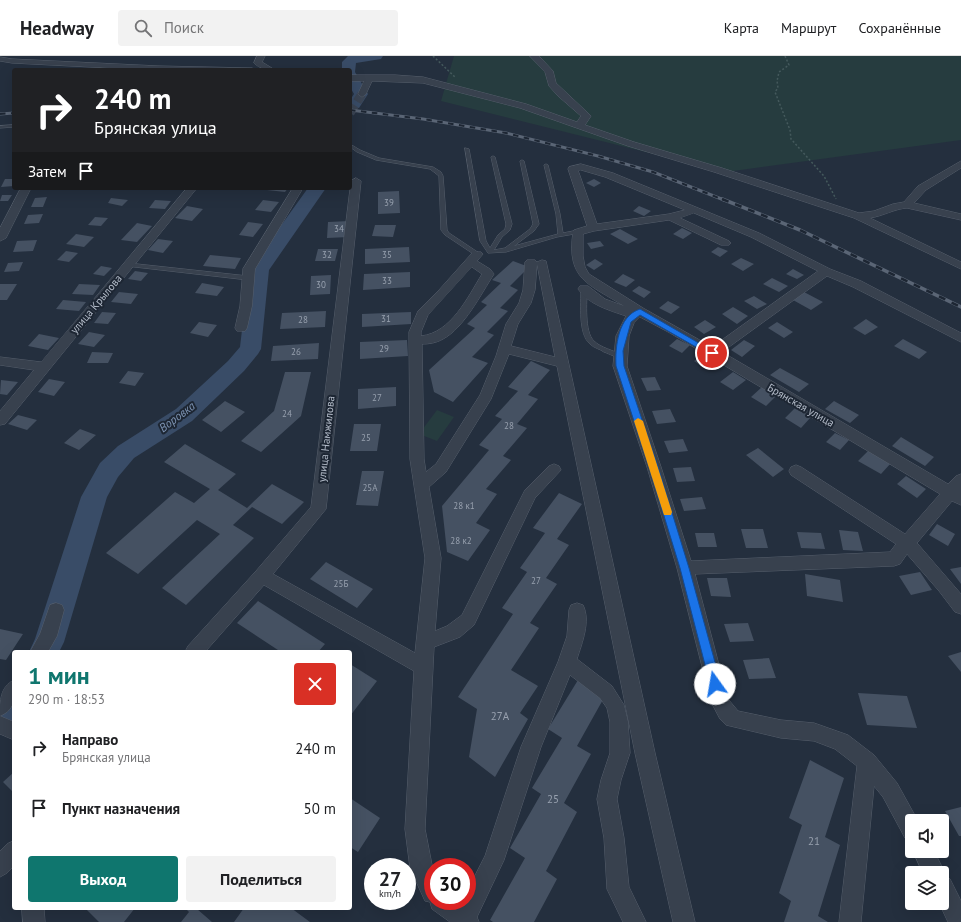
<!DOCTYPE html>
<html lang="ru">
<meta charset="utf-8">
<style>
body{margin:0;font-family:"PT Sans",sans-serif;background:#f2f2f2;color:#202124;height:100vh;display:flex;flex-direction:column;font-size:15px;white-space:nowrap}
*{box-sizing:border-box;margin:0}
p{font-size:13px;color:#757577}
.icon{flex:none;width:22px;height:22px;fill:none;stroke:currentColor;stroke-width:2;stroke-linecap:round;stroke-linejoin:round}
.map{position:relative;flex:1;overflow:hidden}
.side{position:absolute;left:12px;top:594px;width:340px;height:260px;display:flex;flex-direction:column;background:#fff;border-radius:4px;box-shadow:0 4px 16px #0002}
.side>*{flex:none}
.banner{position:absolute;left:12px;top:12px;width:340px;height:122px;border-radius:4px;box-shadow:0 4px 16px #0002;background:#202124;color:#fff;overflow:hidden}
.buttons{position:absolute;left:905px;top:758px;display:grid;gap:8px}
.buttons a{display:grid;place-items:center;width:44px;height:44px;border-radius:4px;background:#fff;box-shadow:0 4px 16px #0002;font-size:20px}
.speed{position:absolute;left:364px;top:802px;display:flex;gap:8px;font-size:20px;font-weight:700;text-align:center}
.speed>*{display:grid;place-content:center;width:52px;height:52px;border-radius:50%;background:#fff;box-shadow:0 4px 16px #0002;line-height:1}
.speed small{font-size:10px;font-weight:400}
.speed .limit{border:6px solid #d22;background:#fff;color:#111}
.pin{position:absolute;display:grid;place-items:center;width:34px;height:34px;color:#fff;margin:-17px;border:2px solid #fff;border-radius:50%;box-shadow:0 1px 4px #0007}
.me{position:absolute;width:44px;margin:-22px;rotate:347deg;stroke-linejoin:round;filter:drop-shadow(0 0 3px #0008)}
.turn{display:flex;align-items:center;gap:14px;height:84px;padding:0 16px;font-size:18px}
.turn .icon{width:52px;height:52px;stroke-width:2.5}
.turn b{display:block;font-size:28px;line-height:34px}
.then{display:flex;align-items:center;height:38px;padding:0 16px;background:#0003;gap:8px;font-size:15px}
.round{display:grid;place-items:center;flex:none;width:42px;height:42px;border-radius:4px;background:#f2f2f2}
.summary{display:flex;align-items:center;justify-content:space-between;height:68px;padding:0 16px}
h1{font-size:24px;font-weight:700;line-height:30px;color:#0f766e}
.primary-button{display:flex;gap:8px;margin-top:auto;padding:8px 16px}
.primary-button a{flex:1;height:46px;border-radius:4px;background:#0f766e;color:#fff;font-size:16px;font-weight:700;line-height:46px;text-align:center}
.primary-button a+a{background:#f2f2f2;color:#202124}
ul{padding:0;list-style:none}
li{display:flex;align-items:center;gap:12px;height:60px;padding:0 16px}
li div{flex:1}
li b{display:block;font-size:15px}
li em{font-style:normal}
header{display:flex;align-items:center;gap:24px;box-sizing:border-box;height:56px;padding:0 20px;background:#fff;border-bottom:1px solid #e0e0e0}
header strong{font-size:19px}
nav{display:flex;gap:22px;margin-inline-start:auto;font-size:14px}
.search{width:280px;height:36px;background:#f2f2f2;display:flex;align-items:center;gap:10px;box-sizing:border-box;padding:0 14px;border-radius:4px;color:#757577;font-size:15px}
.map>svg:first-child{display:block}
</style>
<header>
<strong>Headway</strong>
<div class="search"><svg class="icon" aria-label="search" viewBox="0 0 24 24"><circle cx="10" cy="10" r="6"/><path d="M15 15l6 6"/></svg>Поиск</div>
<nav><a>Карта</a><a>Маршрут</a><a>Сохранённые</a></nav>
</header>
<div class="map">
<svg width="961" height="866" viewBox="0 0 961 866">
<rect width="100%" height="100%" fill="#242f3e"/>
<path fill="#263c3f" d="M454 0H961V84L726 116 441 45Z
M437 354 454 361 437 385 419 378Z"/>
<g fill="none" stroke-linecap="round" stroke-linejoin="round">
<path fill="#394c67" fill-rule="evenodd" d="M348 0H383L381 3 356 7 355 16 368 38 359 52H350V44L354 38 350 31V14H342V6Z
M308 132H326L269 214 261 293 258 298 244 315 192 365 134 402 118 421 107 441 64 586 59 596H29L35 583 81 441 100 407 118 390 176 353 228 305 240 291 249 214Z
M14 637V670L10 672 0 668C0 649 0 645 14 637Z"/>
</g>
<path fill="#455162" d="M5 123H14V130L1 131Z
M594 123 601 127 594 131 586 127Z
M269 132H288L285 136 267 134Z
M399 135 400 157 378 158V136Z
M2 139H12L8 145H0Z
M47 141 43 151H31L35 142Z
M111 142 128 144 122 150 108 147Z
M155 144 171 145 165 153 149 152Z
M263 144 279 146 271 156 255 154Z
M187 150 203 153 192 165 175 162Z
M639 150 651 155 644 160 633 155Z
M43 158 39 167 24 168 28 159Z
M95 161 108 162 101 170 88 169Z
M350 165 349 181 327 182 328 166Z
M248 166 263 168 253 181 239 179Z
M137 167 152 170 137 186 121 184Z
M375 169H396L393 181 372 180Z
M682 172 692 177 683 183 673 178Z
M620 173 638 183 628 188 610 178Z
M76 178 94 181 84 191 66 188Z
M158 183 173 185 163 197 148 194Z
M37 184 33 195 13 196 17 185Z
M600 185 604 190 591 193 587 187Z
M409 191 410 206 365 208V193Z
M718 191 728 195 720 201 711 196Z
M318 193H338L335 205H315Z
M66 195 78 197 69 206 57 204Z
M210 199 241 202 235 213 203 210Z
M741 202 754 208 743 215 731 208Z
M595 203 603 208 594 214 586 209Z
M513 205 529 211 510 230 518 234 500 252 508 255 487 276 494 279 472 301 488 307 453 346 434 336 429 314 475 272 467 268 487 249 481 246 501 227 492 224Z
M23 206 19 215 4 216 8 207Z
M101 210 112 212 104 220 93 218Z
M793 213 804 219 797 223 786 218Z
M135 215 148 217 141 225 128 223Z
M410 216V231L363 234 364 218Z
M623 218 635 224 626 231 614 226Z
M331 219 330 238 310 239 311 220Z
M772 222 788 230 779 236 763 228Z
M202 227 224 231 217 240 195 237Z
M0 228H17L7 244H0Z
M79 228 100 229 93 239 72 238Z
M639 230 651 236 644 242 632 235Z
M119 236 138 238 131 248 111 246Z
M804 236 823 246 811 254 793 244Z
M754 240 767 248 757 253 744 245Z
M63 244 86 246 79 255 56 253Z
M668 245 680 251 671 258 659 252Z
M733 251 748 260 737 268 722 258Z
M326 255 325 271 280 273 282 257Z
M102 256 116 257 108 268 94 267Z
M411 256V268L362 271V258Z
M866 263 878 271 865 279 853 272Z
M705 264 716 271 704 278 694 271Z
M199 266 217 269 208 281 190 277Z
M777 266 793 276 784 282 768 272Z
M89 276 105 279 94 291 78 288Z
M39 278 59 282 48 294 28 290Z
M677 283 690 289 682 297 669 290Z
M903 283 927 296 919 303 894 290Z
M407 284 408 300 360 303V286Z
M744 284 755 290 742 301 731 294Z
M319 287 318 303 271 305 273 290Z
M92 296 113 297 108 307H87Z
M704 298 717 307 707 314 694 305Z
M531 305 550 314 528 339 538 343 517 368 527 372 503 400 511 404 486 433 497 438 476 467 490 474 468 505 447 496 442 450 489 394 479 389 502 363 495 360 518 335 508 331Z
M780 312 809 328 799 336 770 319Z
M128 315 144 317 135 330 119 327Z
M285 316H311L301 360 261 396 241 385 274 355Z
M733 316 746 324 733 334 720 326Z
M655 321 661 334 647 335 641 322Z
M49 323 65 326 54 340 38 336Z
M1 324 18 326 7 339 0 338Z
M396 331V350L358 353V333Z
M762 331 777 339 766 350 751 341Z
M225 345 245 356 221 376 202 364Z
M834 345 859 359 850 367 825 353Z
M795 352 811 361 801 372 785 362Z
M670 353 676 366 657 368 652 355Z
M18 359 37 364 27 374 8 368Z
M354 368H381L377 395H350Z
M80 373 96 379 79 394 64 387Z
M835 377 849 384 840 394 826 386Z
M901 381 934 401 925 410 892 390Z
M683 383 688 395 669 397 664 385Z
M185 388 236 418 218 434 247 452 272 428 304 446 282 468 252 451 233 469 254 482 186 549 162 532 220 478 197 464 138 518 106 497 175 436 194 447 210 433 164 406Z
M758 392 784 413 773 421 746 399Z
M868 395 891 407 881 418 858 405Z
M691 411 695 425 677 426 673 412Z
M362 415H384L378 450 356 449Z
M906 420 926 433 917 442 897 428Z
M559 437 582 448 557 483 569 489 546 522 557 528 530 567 539 572 511 614 538 630 520 657 528 663 495 721 469 701 477 653 458 641 513 558 502 552 527 516 520 512 545 477 533 472Z
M702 441 706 453 684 455 680 443Z
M937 468 955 478 948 490 929 479Z
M741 473H763L768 492H746Z
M839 474 858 476 863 495 843 494Z
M797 476 821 477 825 493 801 492Z
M695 477H714L717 491H698Z
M326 506 373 533 357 552 310 523Z
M961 511V528L950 513Z
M920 516 932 534 911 539 899 520Z
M805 518 840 524 843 546 807 540Z
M707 522H727L731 541 711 540Z
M258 545 325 588 318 596H281L237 567Z
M748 567 754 585 730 586 724 568Z
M0 573 23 578 6 604 0 603Z
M961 596V616L948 600Z
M769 602 776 622 749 623 743 604Z
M350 608 377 625 350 660Z
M578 624 605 640 577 690 591 698 564 747 577 756 546 815 557 823 534 866H493L490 864 525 802 510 792 541 738 532 732 562 682 548 673Z
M858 637 907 640 917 672 867 669Z
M810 704 844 722 825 781 840 789 818 860 828 866H784L791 845 779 837 802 769 789 762Z
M14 716V737L3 726Z
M350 742 380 762 358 796 350 791Z
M961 751V780H959L945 755Z
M87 852H135L124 866H99L86 853Z
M185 852H198L197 853 212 866H181L189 856Z
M244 852H291L310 866H234Z"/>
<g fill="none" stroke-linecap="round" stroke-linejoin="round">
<path stroke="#3a4453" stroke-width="9" stroke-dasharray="9 4.5" stroke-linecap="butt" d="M350 57 362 38"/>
<g stroke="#565f6c" stroke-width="1">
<path id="lane" d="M14 69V71L0 72V70Z
M350 88 360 94 379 102 433 111 441 116 443 120 447 174 449 177 479 197V199H475L445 179 441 174 439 120 430 113 376 104 357 96 350 91Z
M465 92 469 93 486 185 490 192 498 179 505 173 506 168 491 101 493 100 495 101 512 168 510 174 502 181 494 194 505 192 530 173 533 168 520 105 522 104 524 105 539 168 534 175 514 190 558 178 556 158 544 109 546 108 548 109 560 158 563 177 578 174 580 175V177L557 181 506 196 488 197 480 185Z
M128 207 248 220 251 222 248 224 126 210V208Z
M584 231 587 233C587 245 584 276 594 285 601 292 613 294 622 299L623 300 622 301C616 302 610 298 604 296 600 293 594 292 590 288 578 278 581 248 581 233Z"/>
</g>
<g stroke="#565f6c" stroke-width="1">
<path id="street" d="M257 0H265L262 6 275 14C267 14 260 13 254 7Z
M530 0H539L553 15 556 27 589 58 591 60 585 69 634 86 722 112 859 157 874 155 893 148 904 146 918 130 961 105V112L926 134 914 147 961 158V164L907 152C894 153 883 160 870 162L961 206V213L854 162 714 116 628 90 520 52 423 27 372 25 366 38 362 41 358 38 364 25H350V19H395L423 21 526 48 577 66 581 60 558 40 549 30 545 16Z
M0 1 12 3 159 10 252 12 256 14H149L12 7 0 5Z
M581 108 613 117 759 177 830 213 861 225 961 277V286L853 231 827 220 722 296 948 428 956 420 961 418V449L952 445 917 487 961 538V558L955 556 939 535 907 498 900 508 894 510 695 518 728 643 738 655 781 664 814 667 848 679 874 699 897 727 918 765H912V785L905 782 883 741 874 730 861 866H839L857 710 835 693 814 685 781 682 726 669 720 663 711 646 677 512 647 411 613 310 616 280 626 260C609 254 589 249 578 233L580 230H588L605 243 624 250C589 228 566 224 573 176L574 174 587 170 568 113 569 111ZM581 114 605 121 685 154 669 158 597 168 579 117 578 115ZM694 157 751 181 818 215 712 291 643 252 589 218 585 211 583 200V178L594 175 669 164 721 189H729L731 187 729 185 680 162ZM640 261 670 277 940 438 905 478 801 411 796 409 791 411 789 415 791 419 896 488 890 496 691 505 661 411 627 310 629 280 634 267Z
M356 122 361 125 326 453 273 518 415 597 425 502 410 403 409 276 418 255 439 234 473 196H481L483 198 477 205 490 213 494 218C481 238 464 272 443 283 436 287 429 288 422 288L424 403 426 416 436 408 480 339 496 300 506 268 519 247 523 234 525 206 527 204H535L537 206 542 204 546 205 655 697 695 866H673L635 697 557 310 509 298 491 343 446 416 429 431 441 502 435 575 447 570 462 559 525 434 549 410 554 408 559 410 561 414 535 442 474 569 460 581 434 591 425 773 433 814V845H458L461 847 462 845H467V835L485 800 521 691 558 606 567 580 569 554 571 549 577 547 583 549C591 565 582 587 577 603L612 630 624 649 628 666 630 697 621 724 617 743 624 782 629 831 646 866H623L607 833 604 782 597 743 601 724 610 697V666L607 652 600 642 570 619 541 691 504 804 477 861 479 866H450L432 853 430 846 425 845 410 812 405 773 414 615 264 529 205 596H185L188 590 256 515 311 451 351 125ZM537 208 555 301 511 290 518 268 531 247 535 234ZM472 211 482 218C468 241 451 277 421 280V276L428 259Z
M21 132H31L6 182 0 185V172Z
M187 132H197L5 368 0 369V355L34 314 0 309V301L41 306Z
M293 132H303L255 213 252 250 247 272 245 275H237L235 272 240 250 243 213Z
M56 547 62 549 64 554 57 580 48 596H30L40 578 50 549Z
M14 624C14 640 17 653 0 660 0 644 0 631 14 624Z
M0 660 14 666V684L0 678Z
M14 785V810L7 817 0 821V795L7 788Z
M913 795H934L945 817 943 821 950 823 961 845V866H948L939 847H942V817H923Z
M22 852H44L45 866H23Z"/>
</g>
<path stroke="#44595c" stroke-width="1.5" stroke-dasharray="2 2" stroke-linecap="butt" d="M433 0 456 22
M785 0 789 9 779 16 777 25 778 32 775 36 790 74 791 83 824 120 836 143"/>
<use href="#lane" fill="#38414e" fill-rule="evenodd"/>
<use href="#street" fill="#38414e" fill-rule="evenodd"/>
<g stroke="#5a6575" stroke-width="3">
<path id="rail-far1" d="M350 54 423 63 506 77 598 100 653 116 724 144
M0 58 14 57"/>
</g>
<g stroke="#5a6575" stroke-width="3.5">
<path id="rail" d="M722 143 800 174 961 251"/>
</g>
<use href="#rail-far1" stroke="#1d2633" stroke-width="2" stroke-dasharray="5.5" stroke-linecap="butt"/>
<use href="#rail" stroke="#1d2633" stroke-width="2.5" stroke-dasharray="7" stroke-linecap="butt"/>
</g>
<path fill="#1a73e8" stroke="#114b97" d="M640 253 716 297 712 300 710 299 640 259 631 266 623 295 624 310 658 411 689 512 721 628 719 632 715 634 712 632 710 628 680 512 649 411 616 310C615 291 618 260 640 253Z"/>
<path fill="#f59e0b" d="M638 362 643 365 672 456 671 459H664L663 456 634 365Z"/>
<g text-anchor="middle" stroke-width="4" stroke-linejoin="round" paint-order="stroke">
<g font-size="9" fill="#98a1af">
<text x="389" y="150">39</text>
<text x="339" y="176">34</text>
<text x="327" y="202">32</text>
<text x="387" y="202">35</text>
<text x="387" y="228">33</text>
<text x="321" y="232">30</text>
<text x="386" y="266">31</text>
<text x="303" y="267">28</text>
<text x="384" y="296">29</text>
<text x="296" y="299">26</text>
<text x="377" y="345">27</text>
<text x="287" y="361">24</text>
<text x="509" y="373">28</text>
<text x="366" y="385">25</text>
<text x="370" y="435">25А</text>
<text x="464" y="453">28 к1</text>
<text x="461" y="488">28 к2</text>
<text x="536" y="528">27</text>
<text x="341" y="531">25Б</text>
</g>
<g font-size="11" fill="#b4bcc9" stroke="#1d2633">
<text transform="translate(96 248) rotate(-50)" y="4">улица Крылова</text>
<text transform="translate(801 349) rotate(30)" y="4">Брянская улица</text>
<text transform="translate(326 383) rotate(-84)" y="4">улица Намжилова</text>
</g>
<g font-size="11" fill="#98a1af">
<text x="500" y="664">27А</text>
<text x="553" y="747">25</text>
<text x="814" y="789">21</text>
</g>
<g font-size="12" font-style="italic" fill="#7c92b1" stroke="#1d2633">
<text transform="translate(177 361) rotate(-37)" y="4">Воровка</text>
</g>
</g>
</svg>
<div class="buttons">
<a><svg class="icon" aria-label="sound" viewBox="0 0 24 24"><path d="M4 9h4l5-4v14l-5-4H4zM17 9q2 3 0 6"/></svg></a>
<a><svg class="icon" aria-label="layers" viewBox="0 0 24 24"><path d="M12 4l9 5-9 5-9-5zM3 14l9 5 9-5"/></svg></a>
</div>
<div class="speed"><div>27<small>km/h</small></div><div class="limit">30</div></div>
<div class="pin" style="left:712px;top:297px;background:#d93025"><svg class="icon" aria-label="arrive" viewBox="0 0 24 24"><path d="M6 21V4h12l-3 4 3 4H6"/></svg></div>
<svg class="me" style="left:715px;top:628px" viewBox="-20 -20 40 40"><circle r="19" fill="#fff"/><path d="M0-13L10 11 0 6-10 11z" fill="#1a73e8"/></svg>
<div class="banner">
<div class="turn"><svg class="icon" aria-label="right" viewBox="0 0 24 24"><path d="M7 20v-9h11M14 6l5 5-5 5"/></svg><div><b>240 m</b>Брянская улица</div></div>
<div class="then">Затем<svg class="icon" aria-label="arrive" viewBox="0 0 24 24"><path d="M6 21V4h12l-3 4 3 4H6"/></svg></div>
</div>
<section class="side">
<div class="summary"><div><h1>1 мин</h1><p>290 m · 18:53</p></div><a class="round" style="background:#d93025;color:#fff"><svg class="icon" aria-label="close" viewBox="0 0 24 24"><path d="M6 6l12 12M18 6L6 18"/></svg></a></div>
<ul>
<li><svg class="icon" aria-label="right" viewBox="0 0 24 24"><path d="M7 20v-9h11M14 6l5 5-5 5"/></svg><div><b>Направо</b><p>Брянская улица</p></div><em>240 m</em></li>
<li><svg class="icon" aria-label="arrive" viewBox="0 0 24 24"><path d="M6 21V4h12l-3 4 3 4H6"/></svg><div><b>Пункт назначения</b></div><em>50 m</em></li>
</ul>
<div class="primary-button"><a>Выход</a><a>Поделиться</a></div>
</section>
</div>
